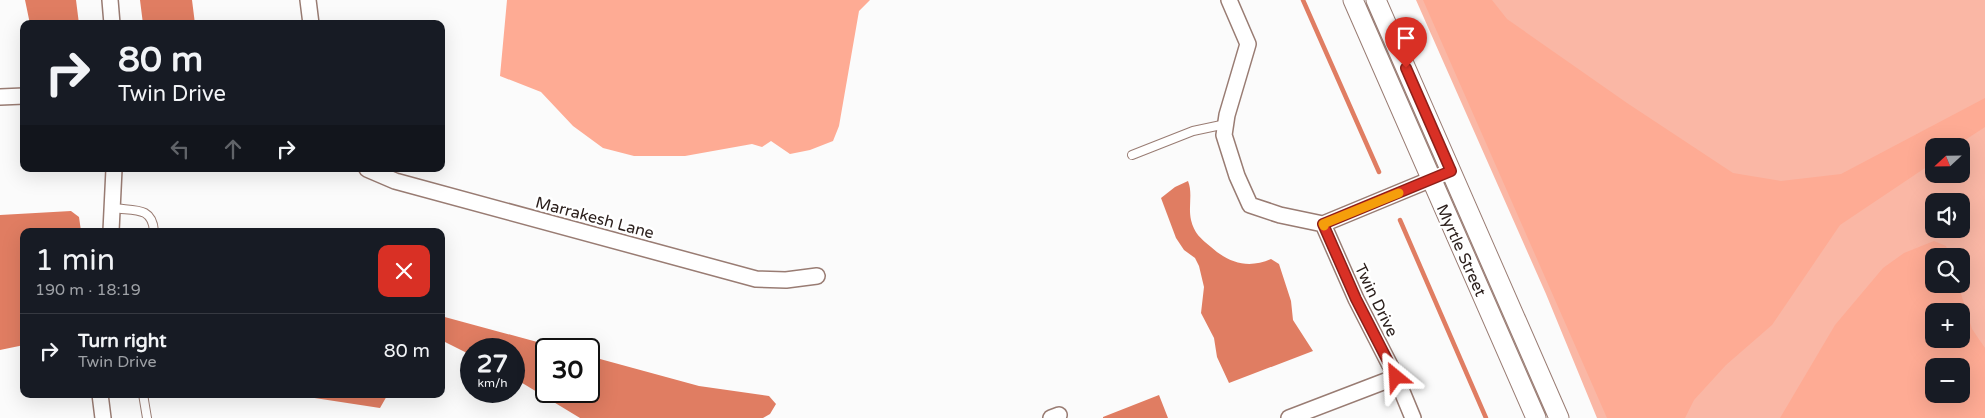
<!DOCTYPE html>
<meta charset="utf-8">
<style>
body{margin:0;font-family:"Varela Round",sans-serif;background:#242831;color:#f1f3f6;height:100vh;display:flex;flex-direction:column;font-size:19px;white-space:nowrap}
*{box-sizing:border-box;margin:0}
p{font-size:16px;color:#9ea1a6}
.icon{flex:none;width:28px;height:28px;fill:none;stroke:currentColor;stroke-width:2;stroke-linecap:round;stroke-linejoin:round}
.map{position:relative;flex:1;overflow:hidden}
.drawer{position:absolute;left:20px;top:228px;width:425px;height:170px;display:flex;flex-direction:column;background:#171b24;border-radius:10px;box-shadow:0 5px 20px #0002}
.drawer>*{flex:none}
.guide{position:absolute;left:20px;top:20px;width:425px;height:152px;border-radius:10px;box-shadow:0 5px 20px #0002;background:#171b24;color:#f1f3f6;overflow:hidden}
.needle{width:32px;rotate:248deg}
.controls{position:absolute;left:1925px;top:138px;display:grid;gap:10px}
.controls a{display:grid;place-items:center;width:45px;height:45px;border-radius:10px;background:#171b24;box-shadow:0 5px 20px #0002;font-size:25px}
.speed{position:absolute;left:460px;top:338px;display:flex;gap:10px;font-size:25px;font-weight:700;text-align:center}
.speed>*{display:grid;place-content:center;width:65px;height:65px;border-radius:50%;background:#171b24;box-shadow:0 5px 20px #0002;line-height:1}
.speed small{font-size:12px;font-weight:400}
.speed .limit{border:2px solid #111;border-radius:8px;background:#fff;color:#111}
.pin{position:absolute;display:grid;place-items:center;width:42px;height:42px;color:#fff;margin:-51px -21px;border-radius:50% 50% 50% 0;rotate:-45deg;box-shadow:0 0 5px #0007}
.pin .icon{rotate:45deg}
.me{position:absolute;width:55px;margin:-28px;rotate:333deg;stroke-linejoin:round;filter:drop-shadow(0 0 4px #0008)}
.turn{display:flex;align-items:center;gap:18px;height:105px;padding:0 15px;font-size:22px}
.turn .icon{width:65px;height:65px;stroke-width:2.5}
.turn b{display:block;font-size:35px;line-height:42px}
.lanes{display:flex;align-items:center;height:48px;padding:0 15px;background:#0003;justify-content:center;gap:25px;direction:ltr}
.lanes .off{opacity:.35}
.round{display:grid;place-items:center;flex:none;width:52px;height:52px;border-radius:10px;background:#242831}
.headline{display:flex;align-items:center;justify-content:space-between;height:85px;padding:0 15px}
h1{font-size:30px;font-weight:600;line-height:38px}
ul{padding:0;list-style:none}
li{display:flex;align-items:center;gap:15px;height:75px;padding:0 15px;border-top:1px solid #363941}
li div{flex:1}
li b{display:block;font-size:19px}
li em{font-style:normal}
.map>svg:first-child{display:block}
</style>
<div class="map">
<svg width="1985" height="418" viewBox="0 0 1985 418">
<rect width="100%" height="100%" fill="#fbfbfb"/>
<path fill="#fab7a5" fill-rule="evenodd" d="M1416 0H1985V418H1597L1546 294ZM1934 146H1961V174H1934ZM1934 201H1961V229H1934ZM1934 256H1961V284H1934ZM1934 311H1961V339H1934ZM1934 366H1961V394H1934Z"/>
<path fill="#feab94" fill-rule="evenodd" d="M507 0H870L859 11 839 126 833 141 810 150 790 154 771 141 762 147 752 144 685 156H634L603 148 573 126 541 92 500 76Z
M1423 0H1492L1507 19 1627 103 1733 173 1781 181 1841 174 1985 98V127L1956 146H1934V162L1840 225 1772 325 1726 365 1694 400 1685 418H1607Z
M1934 241 1946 246 1950 256H1934V284H1958L1972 329 1985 348V418H1780L1835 325 1883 268 1904 253ZM1934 311H1961V339H1934ZM1934 366H1961V394H1934Z"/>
<path fill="#e07d62" d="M25 0H76L79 24H30Z
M140 0H192L195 24H143Z
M1188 181C1193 193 1188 207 1191 220 1194 233 1201 239 1211 247 1229 263 1248 269 1271 259L1279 264 1291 301 1293 320 1313 351 1229 383 1217 357 1214 338 1201 313 1204 287 1199 266 1195 258 1184 250 1176 238 1161 198 1175 187Z
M71 211 79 217 81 231H24V345L0 350V215Z
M441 316 563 349H546V391H589V356L699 386 769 396 776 404 770 414 763 418H580L514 378V349H471V355L441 340Z
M308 394H388L380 408 308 397Z
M1159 395 1168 418H1103V417Z"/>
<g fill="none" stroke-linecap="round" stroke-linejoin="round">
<path stroke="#e07d62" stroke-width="4.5" d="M1303 0 1379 172
M1400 220 1486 418"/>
<g stroke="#997c73" stroke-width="10">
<path id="service" d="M1132 155 1193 131 1226 124
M113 208C134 211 152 206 154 231
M143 394 147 418"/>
</g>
<g stroke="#997c73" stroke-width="18">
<path id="minor" d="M110 0 112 24
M308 0 311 24
M1229 0 1248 44 1227 115 1224 135 1237 176 1250 205 1280 215 1323 224 1356 299 1396 377 1413 418
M0 97 24 96
M367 169 395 181 756 279 786 280 817 276
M1323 224 1451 171
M111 231 114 169
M100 394 103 418
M1051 418 1059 415
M1289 418 1396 377"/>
</g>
<g stroke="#997c73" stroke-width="21">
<path id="tertiary" d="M1353 0 1536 418
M1376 0 1559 418"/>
</g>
<use href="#service" stroke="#fff" stroke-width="8"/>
<use href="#minor" stroke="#fff" stroke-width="15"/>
<use href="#tertiary" stroke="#fff" stroke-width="19"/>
</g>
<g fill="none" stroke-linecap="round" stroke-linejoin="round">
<g stroke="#8d1f18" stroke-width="12">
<path id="route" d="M1396 377 1356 299 1323 224 1451 171 1406 68"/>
</g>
<use href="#route" stroke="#d93025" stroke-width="9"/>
<path stroke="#f59e0b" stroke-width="9" d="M1324 226 1323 224 1399 193"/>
</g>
<g text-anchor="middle" stroke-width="5" stroke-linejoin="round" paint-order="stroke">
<g font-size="16" fill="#2c201d" stroke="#fff">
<text transform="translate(595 217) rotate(15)" y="6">Marrakesh Lane</text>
<text transform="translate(1462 250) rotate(66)" y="6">Myrtle Street</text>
<text transform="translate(1377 300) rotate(64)" y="6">Twin Drive</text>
</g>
</g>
</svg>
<div class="controls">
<a><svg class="needle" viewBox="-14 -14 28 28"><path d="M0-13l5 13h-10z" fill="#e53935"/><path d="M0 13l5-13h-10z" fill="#9ea1a6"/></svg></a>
<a><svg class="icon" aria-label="sound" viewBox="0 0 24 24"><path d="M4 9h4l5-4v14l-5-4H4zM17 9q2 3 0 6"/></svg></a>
<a><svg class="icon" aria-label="search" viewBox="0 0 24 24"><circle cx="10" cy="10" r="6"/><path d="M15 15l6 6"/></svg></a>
<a>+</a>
<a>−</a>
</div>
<div class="speed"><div>27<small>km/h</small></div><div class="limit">30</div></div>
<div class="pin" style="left:1406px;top:68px;background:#d93025"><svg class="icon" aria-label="arrive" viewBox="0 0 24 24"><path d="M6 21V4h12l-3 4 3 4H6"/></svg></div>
<svg class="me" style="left:1396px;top:377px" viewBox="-20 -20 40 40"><path d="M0-17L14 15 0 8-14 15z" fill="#d93025" stroke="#fff" stroke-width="4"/></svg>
<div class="guide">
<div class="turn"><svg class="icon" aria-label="right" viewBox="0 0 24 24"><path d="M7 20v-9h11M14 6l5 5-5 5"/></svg><div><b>80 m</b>Twin Drive</div></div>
<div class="lanes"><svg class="icon off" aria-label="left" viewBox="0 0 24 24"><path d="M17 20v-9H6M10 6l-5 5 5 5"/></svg><svg class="icon off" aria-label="ahead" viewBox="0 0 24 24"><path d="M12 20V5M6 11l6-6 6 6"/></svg><svg class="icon" aria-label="right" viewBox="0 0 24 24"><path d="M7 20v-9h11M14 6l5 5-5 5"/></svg></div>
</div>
<section class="drawer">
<div class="headline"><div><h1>1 min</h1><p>190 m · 18:19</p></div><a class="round" style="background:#d93025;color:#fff"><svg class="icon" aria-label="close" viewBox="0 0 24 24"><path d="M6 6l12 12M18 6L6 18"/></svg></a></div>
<ul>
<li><svg class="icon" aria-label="right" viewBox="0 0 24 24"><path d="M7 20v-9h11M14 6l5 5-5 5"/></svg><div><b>Turn right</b><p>Twin Drive</p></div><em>80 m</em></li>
</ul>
</section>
</div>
